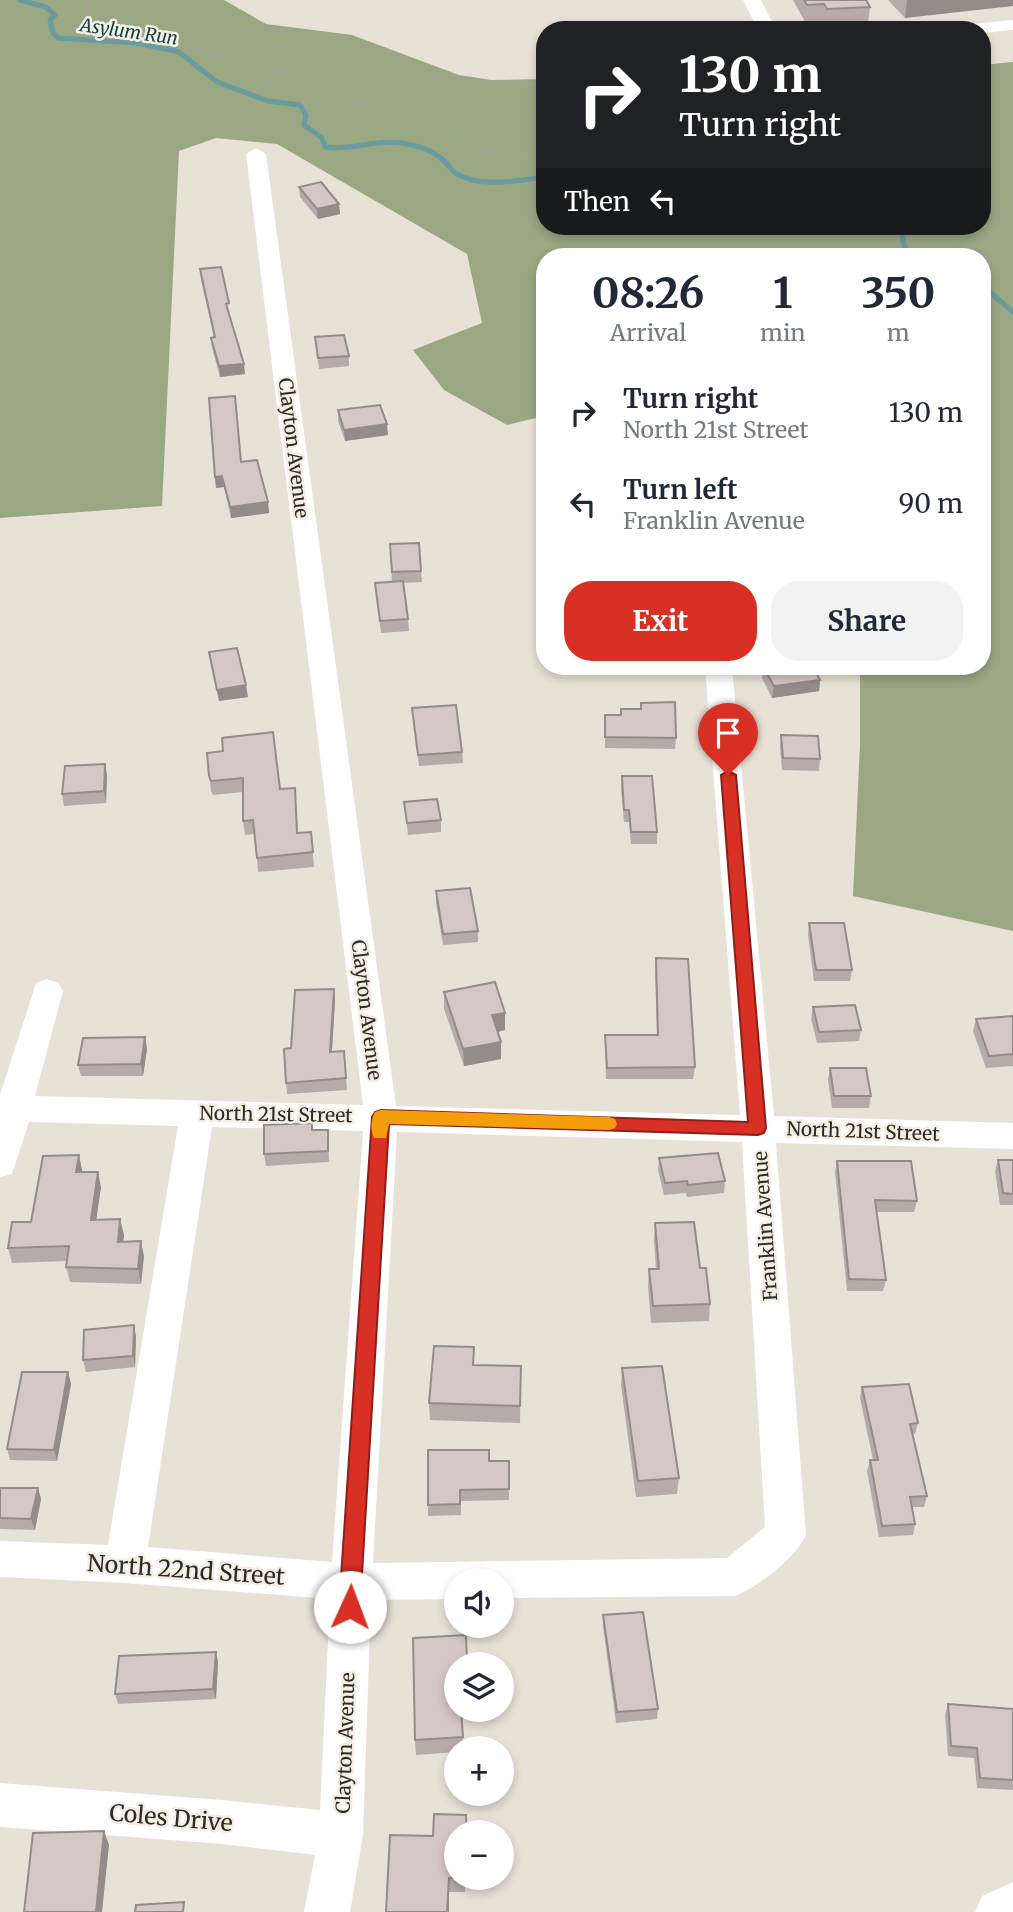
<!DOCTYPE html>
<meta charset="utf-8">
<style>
body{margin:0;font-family:Merriweather,serif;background:#f2f2f3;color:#1f2937;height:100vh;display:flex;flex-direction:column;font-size:26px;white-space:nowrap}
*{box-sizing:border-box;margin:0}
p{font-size:23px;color:#747a83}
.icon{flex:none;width:38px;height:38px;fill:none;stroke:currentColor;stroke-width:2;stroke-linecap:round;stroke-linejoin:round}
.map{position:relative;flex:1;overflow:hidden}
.drawer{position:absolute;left:536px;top:248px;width:455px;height:427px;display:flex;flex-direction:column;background:#fff;border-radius:28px;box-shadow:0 4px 10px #0003}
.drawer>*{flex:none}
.guide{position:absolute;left:536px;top:21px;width:455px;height:214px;border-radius:28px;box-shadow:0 4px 10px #0003;background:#202124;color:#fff;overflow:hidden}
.buttons{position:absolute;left:444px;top:1568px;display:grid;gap:14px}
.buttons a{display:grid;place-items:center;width:70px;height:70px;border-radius:50%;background:#fff;box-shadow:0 4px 10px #0003;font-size:35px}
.pin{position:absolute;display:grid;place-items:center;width:60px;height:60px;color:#fff;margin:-72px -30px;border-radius:50% 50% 50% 0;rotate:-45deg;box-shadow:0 0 7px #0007}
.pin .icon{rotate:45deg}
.me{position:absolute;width:77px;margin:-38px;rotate:2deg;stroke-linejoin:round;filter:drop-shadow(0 0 5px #0008)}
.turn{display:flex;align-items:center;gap:24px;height:147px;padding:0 28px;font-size:32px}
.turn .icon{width:91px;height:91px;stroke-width:2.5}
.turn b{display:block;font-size:49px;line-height:60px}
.then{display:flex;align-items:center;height:66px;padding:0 28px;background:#0003;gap:14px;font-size:26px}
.eta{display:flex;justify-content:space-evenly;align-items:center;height:119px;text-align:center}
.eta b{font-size:42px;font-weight:700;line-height:49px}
.button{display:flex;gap:14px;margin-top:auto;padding:14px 28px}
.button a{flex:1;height:80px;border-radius:28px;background:#d93025;color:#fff;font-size:28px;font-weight:700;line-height:80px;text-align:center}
.button a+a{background:#f2f2f3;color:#1f2937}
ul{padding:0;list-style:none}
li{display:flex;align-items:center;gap:21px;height:91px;padding:0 28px}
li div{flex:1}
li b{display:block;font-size:26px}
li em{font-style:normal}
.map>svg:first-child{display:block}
</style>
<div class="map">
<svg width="1013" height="1912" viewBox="0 0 1013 1912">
<rect width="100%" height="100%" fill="#e8e1d6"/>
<path fill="#9aa783" d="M0 0H224L266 24 352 35 459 75 491 80 544 79V226H982V65L1013 62V931L853 896 860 744V667H982V257H544V416L507 425 444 390 413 350 482 323 467 254 277 144 216 138 179 151 162 506 0 518Z"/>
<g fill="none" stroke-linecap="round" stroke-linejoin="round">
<path stroke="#699b9f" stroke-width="5" d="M20 0 46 7 55 15 50 20 53 33 58 38 137 43 179 52 217 82 268 101 300 105 306 115 304 125 322 138 325 147C351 151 375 139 401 143 415 145 432 150 442 159 448 164 451 170 457 174 482 188 517 181 544 177
M902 226 903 242 909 257
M982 285 1013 312"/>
<path stroke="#a6a198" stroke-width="2.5" stroke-dasharray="3.5 2" stroke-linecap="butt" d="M88 0 85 22 101 33 193 48 288 74 443 140 544 163
M198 0 210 20 223 27 346 40 381 51 431 75 454 82 544 85
M982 200 1013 222
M931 226 1013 272"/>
<path fill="#fff" fill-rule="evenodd" d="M743 0H761L776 30H758Z
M1013 20V30L982 33V30H953L962 25Z
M256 148 266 154 396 1106 740 1115 705 667H732L774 1116 1013 1123V1149L776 1143 806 1535C796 1558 758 1587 735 1596L502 1598V1580H457V1599L371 1600 363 1835 350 1912H304L315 1855 222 1844 0 1827V1783L222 1800 320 1810 330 1599 125 1583 0 1577V1541L108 1545 178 1126 29 1122 12 1174 0 1177V1095L36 983 47 979 58 983 63 991 35 1096 363 1105 246 154ZM212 1127 363 1131 332 1562 148 1547ZM397 1132 742 1142 765 1527 727 1558 373 1563Z
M1013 1882V1912H975L982 1896Z"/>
</g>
<path fill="#b7aba9" d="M793 0H866L870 7 868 25 825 27 822 22H805Z
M888 0H1013L905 18Z
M299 187 339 204 340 214 318 219 300 197Z
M200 269 230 314H229L245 374 220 377 212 348 211 338 214 337 201 280Z
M315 337 349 356V366L319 369Z
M338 410 388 435 345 441 338 421Z
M241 462 268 502 269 513 231 518 224 487 216 488 215 477Z
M390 544 421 571 422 582 403 583 408 619 409 631 381 633 375 583 392 582Z
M209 652 248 697 219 701Z
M763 667 820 680 819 691 772 698 762 678Z
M641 703 676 738 675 749 605 748V715H620L640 709Z
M412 708 462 752 463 763 419 766Z
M781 735 820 759 819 771 782 770 780 747Z
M207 753 280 789 295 788 298 833 311 832 314 867 258 872 255 834 245 835 243 821V792L213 795 211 791Z
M105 764 107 775 106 803 64 806 62 794Z
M622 776 657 832V844H631L629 822H624L621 788Z
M404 802 441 820V832L408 835Z
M436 891 478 931V942L443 945 436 903Z
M809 923 852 970 850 981H814L808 935Z
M656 958 695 1067 693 1079H606L605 1035H657L655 970Z
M334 989 335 1001 332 1052 344 1051 347 1090 287 1094 286 1083 291 1048Z
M444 992 505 1013V1030L498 1032 501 1042V1059L464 1066 444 1009Z
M813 1007 861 1030 859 1041 817 1043 811 1019Z
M1013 1016V1066L986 1068 973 1031 976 1019Z
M147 1049 143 1076H81L78 1065Z
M830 1068 871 1096 869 1108H832L828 1080Z
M312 1123 313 1130H328L329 1162 266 1166 264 1154Z
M79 1155 82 1172 101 1187 96 1220 124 1235 123 1242 144 1256 141 1284 70 1282 66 1267 67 1261 12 1263 8 1248 31 1222Z
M659 1158 725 1181 724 1193 687 1197 686 1193 664 1195 658 1170Z
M998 1160H1013V1205H1000L995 1171Z
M837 1161 917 1201 914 1212H876L886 1280 883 1291H847L835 1172Z
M655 1223 700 1268 710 1304 709 1321 651 1323 648 1286 649 1269H656L654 1240Z
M136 1336 135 1367 86 1372 83 1360Z
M474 1365 521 1366 520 1423 430 1420 429 1403Z
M622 1368 679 1478 677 1494 636 1497 621 1385Z
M68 1372 71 1384 57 1461 10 1460 7 1449Z
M862 1387 918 1423 915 1434 913 1435 927 1496 924 1507H912L915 1524 913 1535 879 1537 867 1471 870 1460H873L860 1398Z
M489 1461H509V1500L461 1501V1515L428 1516V1505Z
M0 1488 41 1499 35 1530 0 1529Z
M603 1615 658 1709 657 1719 616 1723 603 1626Z
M216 1652 218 1662 216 1699 118 1704 115 1694Z
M948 1704 1013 1713V1790L977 1788 974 1758 948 1756 945 1715Z
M457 1710H482V1716L462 1717 463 1748H457V1752L416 1755 415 1740Z
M466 1815V1832H457V1878H465V1892H449V1912H386L433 1836Z"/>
<path fill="#958b89" d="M907 0H1013V6L905 18Z
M339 204 340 214 318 219 317 209Z
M244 364 245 374 220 377 219 366Z
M387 424 388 435 345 441 344 430Z
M222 476 224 487 216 488 215 477Z
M268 502 269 513 231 518 230 507Z
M820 680 819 691 772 698 774 686Z
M246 685 248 697 219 701 217 690Z
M105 764 107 775 106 803 104 791Z
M334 989 335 1001 331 1064 330 1052Z
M505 1013V1030L492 1033V1015Z
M145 1037 147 1049 143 1076 141 1064Z
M501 1042V1059L464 1066 463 1049Z
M79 1155 82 1170 80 1187 76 1172Z
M98 1172 101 1187 94 1235 91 1220Z
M120 1219 124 1235 121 1257 118 1242Z
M141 1241 144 1256 141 1284 138 1269Z
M134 1325 136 1336 135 1367 133 1356Z
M68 1372 71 1384 57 1461 54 1450Z
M38 1488 41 1499 35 1530 31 1519Z
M216 1652 218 1662 216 1699 213 1689Z
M104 1831 109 1845 102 1912H96Z
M449 1878V1912H447Z"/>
<path fill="#d5c7c4" stroke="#958b89" stroke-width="2" d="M804 0H866L870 7 827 9 824 4 807 5Z
M321 182 339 204 317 209 299 187Z
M221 267 229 303 226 304 244 364 219 366 211 338 215 337 200 269Z
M344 335 349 356 318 358 315 337Z
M235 396 241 462 257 460 268 502 230 507 222 476 215 477 209 398Z
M380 405 387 424 344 430 338 410Z
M419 543 421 571 392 572 390 544Z
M403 581 408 619 380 621 375 583Z
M237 648 246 685 217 690 209 652Z
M763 667H813L820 680 774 686Z
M675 702 676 738 605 737V715H621V709H641V703Z
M456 705 462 752 418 755 412 708Z
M273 732 280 789 295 788 297 833 311 832 313 852 257 858 253 820 243 821V778L211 781 209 776 207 753 223 751 222 738Z
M781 735 818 736 820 759 783 758Z
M105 764 104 791 62 794 65 766Z
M622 776H652L657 832H631L629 810H624Z
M437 799 441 820 407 823 404 802Z
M470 888 478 931 443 934 436 891Z
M809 923H844L852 970H816Z
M656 958 688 959 695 1067 607 1068 605 1035H658Z
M495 982 505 1013 492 1015 501 1042 463 1049 444 992Z
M334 989 330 1052 344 1051 346 1078 286 1083 284 1049 291 1048 295 990Z
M855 1005 861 1030 819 1032 813 1007Z
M1013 1016V1054L989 1056 976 1019Z
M145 1037 141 1064 78 1065 83 1038Z
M830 1068H866L871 1096H834Z
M312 1123V1130H328V1151L264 1154V1125Z
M718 1153 725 1181 688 1185 687 1181 665 1183 659 1158Z
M79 1155 76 1172H98L91 1220 120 1219 118 1242 141 1241 138 1269 66 1267 69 1246 8 1248 12 1222H31L43 1156Z
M998 1160H1013V1194L1003 1193Z
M837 1161H911L917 1201 875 1200 886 1280 849 1279Z
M694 1222 700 1268H706L710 1304 653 1306 649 1269H659L655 1223Z
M134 1325 133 1356 83 1360 84 1330Z
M434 1346 474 1347 473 1365 521 1366 520 1406 429 1403Z
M662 1366 679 1478 638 1481 622 1368Z
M22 1372H68L54 1450 7 1449Z
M909 1384 918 1423 910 1424 927 1496 910 1497 915 1524 882 1526 870 1460H878L862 1387Z
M428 1450H489V1461H509V1489L460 1490V1504L428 1505Z
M0 1488H38L31 1519 0 1518Z
M643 1612 658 1709 617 1712 603 1615Z
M466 1635 467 1664H457V1710H461L463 1737 415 1740 413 1638Z
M216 1652 213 1689 115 1694 119 1656Z
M948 1704 1013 1709V1780L980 1778 977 1748 951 1746Z
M434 1814 466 1815V1832H457V1878H449L447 1912H386L390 1835 433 1836Z
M104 1831 96 1912H24L33 1833Z
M184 1902 183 1912H135L136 1905Z"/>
<path fill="#d93025" stroke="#8d1f18" stroke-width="2" d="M728 771 736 775 766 1128 764 1133 758 1135 389 1124 360 1607 357 1614 350 1617 342 1614 339 1607 372 1117 375 1112 381 1110 748 1122 721 775Z"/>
<path fill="#f59e0b" d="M381 1110 609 1117 615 1119 617 1124 615 1128 609 1130 389 1124 386 1138H374C370 1131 371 1119 375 1112Z"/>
<g text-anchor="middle" stroke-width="5" stroke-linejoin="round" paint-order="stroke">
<g font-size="18" font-style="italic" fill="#134246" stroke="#f5eee3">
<text transform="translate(129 32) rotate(8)" y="6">Asylum Run</text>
</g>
<g font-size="19" fill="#2f2c28" stroke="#f5eee3">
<text transform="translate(294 448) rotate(83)" y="7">Clayton Avenue</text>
<text transform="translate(367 1010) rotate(83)" y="7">Clayton Avenue</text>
<text transform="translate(276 1114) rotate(1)" y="7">North 21st Street</text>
<text transform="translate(863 1131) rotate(2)" y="7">North 21st Street</text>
<text transform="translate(765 1226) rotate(-94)" y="7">Franklin Avenue</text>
<text transform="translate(345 1743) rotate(-88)" y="7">Clayton Avenue</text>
</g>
<g font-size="23" fill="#2f2c28" stroke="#f5eee3">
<text transform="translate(186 1570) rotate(4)" y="8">North 22nd Street</text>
<text transform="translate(171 1818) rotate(5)" y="8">Coles Drive</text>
</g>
</g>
</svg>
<div class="buttons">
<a><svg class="icon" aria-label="sound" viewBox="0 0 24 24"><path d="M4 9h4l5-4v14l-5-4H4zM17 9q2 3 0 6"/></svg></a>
<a><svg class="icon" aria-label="layers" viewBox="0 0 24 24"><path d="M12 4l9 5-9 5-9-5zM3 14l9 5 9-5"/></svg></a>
<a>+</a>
<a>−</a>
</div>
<div class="pin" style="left:728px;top:775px;background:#d93025"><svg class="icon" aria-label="arrive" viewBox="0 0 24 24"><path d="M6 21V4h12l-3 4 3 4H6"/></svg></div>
<svg class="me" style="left:350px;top:1607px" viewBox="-20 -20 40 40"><circle r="19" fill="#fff"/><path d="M0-13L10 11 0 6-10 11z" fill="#d93025"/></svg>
<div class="guide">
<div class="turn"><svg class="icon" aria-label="right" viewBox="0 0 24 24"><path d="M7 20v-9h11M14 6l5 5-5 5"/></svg><div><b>130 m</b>Turn right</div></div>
<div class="then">Then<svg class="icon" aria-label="left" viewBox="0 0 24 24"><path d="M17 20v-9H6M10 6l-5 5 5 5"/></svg></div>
</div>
<section class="drawer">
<div class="eta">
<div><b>08:26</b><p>Arrival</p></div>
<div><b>1</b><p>min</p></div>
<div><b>350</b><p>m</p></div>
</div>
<ul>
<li><svg class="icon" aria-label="right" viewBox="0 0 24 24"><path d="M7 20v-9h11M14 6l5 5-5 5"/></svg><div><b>Turn right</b><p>North 21st Street</p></div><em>130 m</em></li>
<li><svg class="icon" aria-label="left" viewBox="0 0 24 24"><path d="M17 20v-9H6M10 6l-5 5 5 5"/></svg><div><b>Turn left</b><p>Franklin Avenue</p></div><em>90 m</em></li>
</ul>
<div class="button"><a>Exit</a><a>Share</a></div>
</section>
</div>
